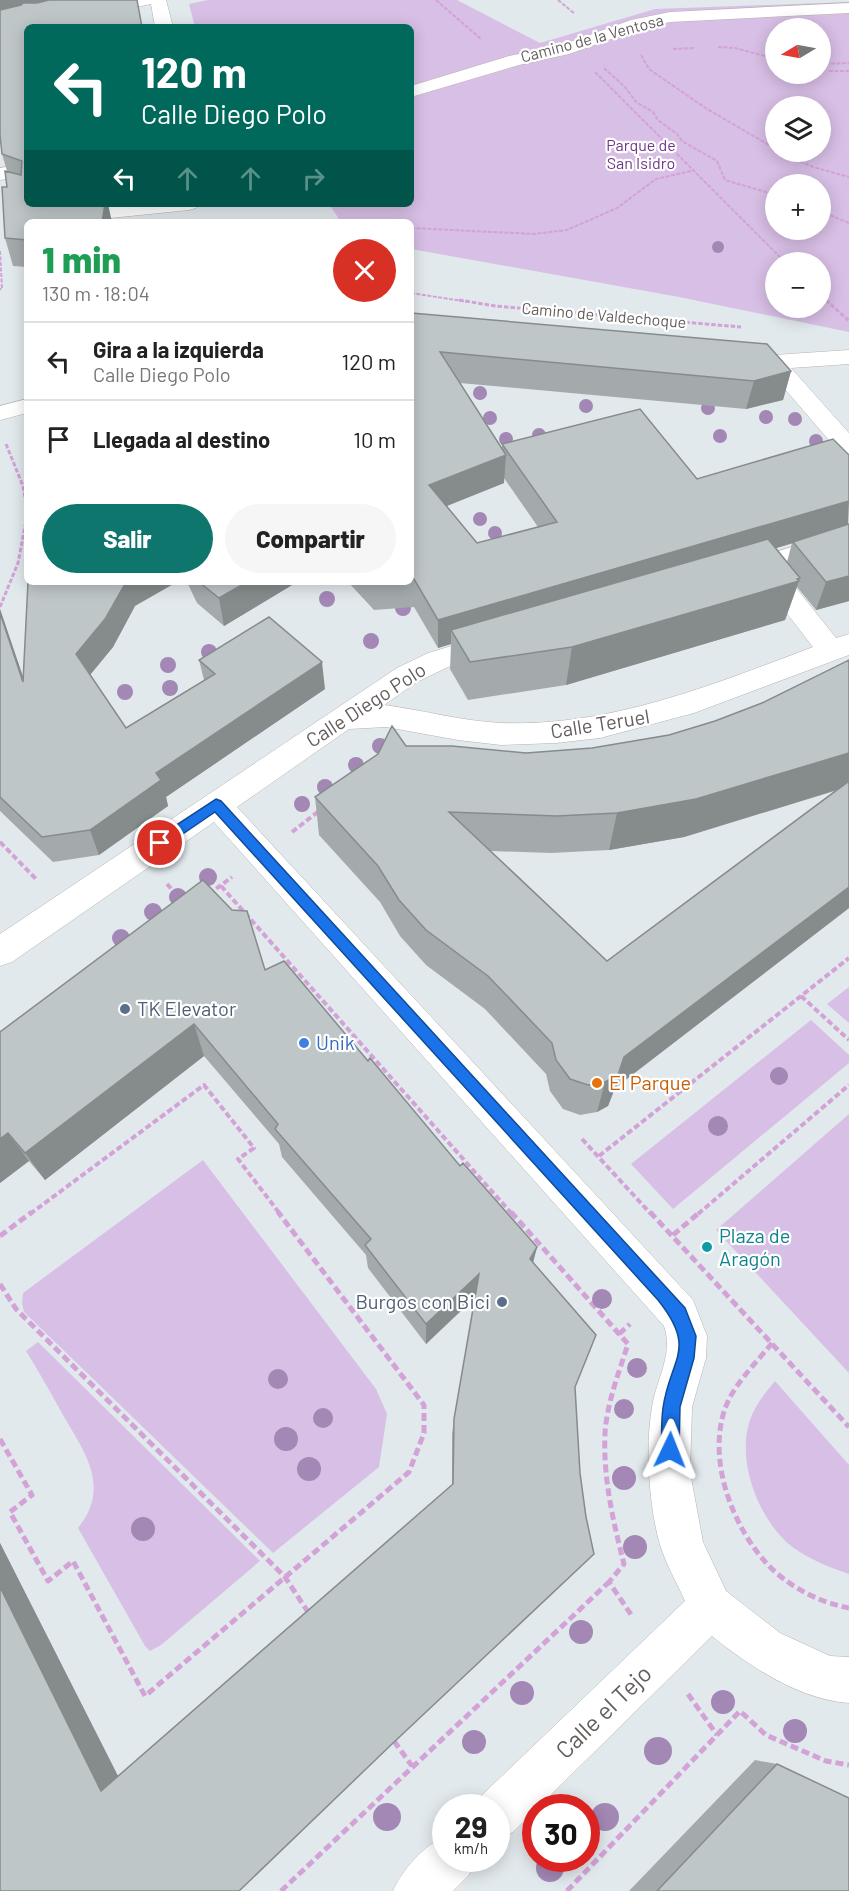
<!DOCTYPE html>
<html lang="es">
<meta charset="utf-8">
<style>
body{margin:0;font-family:Barlow,sans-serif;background:#f6f6f6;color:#222;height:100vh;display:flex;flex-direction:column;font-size:22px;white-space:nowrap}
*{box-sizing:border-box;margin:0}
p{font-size:20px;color:#767676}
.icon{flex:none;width:33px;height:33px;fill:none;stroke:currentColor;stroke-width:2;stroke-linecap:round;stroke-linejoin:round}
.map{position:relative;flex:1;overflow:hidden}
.side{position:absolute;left:24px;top:219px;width:390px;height:366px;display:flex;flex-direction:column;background:#fff;border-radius:9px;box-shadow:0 3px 15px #0003}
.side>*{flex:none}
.guide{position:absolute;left:24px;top:24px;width:390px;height:183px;border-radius:9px;box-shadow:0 3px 15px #0003;background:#00695c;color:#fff;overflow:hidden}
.needle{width:39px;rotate:260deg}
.tools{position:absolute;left:765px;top:18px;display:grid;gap:12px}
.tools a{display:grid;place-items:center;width:66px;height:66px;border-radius:50%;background:#fff;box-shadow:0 3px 15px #0003;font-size:30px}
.speed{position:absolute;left:432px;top:1794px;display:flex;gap:12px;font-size:30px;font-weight:700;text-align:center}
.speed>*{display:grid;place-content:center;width:78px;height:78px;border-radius:50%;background:#fff;box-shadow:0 3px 15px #0003;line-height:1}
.speed small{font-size:15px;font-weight:400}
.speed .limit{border:9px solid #d22;background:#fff;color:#111}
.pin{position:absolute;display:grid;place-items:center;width:51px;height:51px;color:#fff;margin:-26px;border:3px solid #fff;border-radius:50%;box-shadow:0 2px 6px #0007}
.me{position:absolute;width:66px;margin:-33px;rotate:2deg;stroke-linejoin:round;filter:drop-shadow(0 0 4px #0008)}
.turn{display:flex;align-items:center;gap:21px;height:126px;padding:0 18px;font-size:27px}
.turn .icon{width:78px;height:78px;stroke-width:2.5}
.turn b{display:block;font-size:42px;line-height:51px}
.lanes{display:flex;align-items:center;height:57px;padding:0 18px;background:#0003;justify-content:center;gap:30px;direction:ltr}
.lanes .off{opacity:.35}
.round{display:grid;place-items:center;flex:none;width:63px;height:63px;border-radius:32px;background:#f6f6f6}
.head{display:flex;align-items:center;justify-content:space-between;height:102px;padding:0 18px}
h1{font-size:36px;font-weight:800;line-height:45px;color:#1e9e55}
.button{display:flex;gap:12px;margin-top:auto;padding:12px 18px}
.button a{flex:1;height:69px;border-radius:36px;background:#0f766e;color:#fff;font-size:24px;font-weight:800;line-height:69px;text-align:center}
.button a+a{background:#f6f6f6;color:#222}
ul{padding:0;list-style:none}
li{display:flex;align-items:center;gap:18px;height:78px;padding:0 18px;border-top:2px solid #e0e0e0}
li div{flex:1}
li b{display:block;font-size:22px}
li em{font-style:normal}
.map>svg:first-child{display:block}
</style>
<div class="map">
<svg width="849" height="1891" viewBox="0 0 849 1891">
<rect width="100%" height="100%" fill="#e2e9ed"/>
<path fill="#d8bfe5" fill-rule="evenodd" d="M208 0H457L540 43 655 9 849 2V332L679 297 411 249V222H341L329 204H411V27H195L189 4ZM776 28H820V74H776ZM776 106H820V152H776ZM776 184H820V230H776ZM776 262H820V308H776Z
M849 987V1023L827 1004Z
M811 1020 849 1055V1063L673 1209 631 1164Z
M849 1114V1373L716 1230Z
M203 1160 376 1389 387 1414 379 1467 273 1553 24 1312 22 1303 23 1293Z
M38 1342 260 1561 161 1645 150 1651 145 1646 78 1528C111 1487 85 1453 63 1415 51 1393 39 1372 26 1351Z
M775 1381 849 1465V1574C828 1567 809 1559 791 1546 758 1519 736 1460 750 1420 755 1405 765 1393 775 1381Z"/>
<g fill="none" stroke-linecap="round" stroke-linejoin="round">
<g stroke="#b8b2b0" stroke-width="1">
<path id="minor" d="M122 0H166L173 27H155L151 4 93 16 87 15 85 11 87 7Z
M849 3V13L670 22 642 28 569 54 519 65 411 97V86L509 56 559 46 631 20 670 12Z
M27 164V176L0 180V168Z
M129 204H199L196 208 189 210 91 220 84 218 81 214 84 210Z
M753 350 774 355 849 350V364L791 368 849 433V456L840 453 766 367 745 362 742 357 745 352Z
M27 399V413L0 420V406Z
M849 529V547L781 569 836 638 849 634V655L694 713 600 738 556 743 501 745 458 740 386 727 349 729 237 807 693 1300 707 1336 706 1358 692 1407 690 1472 703 1542 726 1591 780 1633 830 1656 849 1657V1703C800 1700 749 1666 712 1636L513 1832 496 1839V1808H475L479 1798 685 1601C677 1583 666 1564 660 1545 649 1506 645 1448 652 1407 656 1380 674 1354 664 1326L214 822 12 962 0 966V934L397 668 428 653 492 634 502 637 506 644 502 651 448 667 417 682 384 705C423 710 461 721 501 723 610 727 712 685 813 647L758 576 740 581 731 578 727 572 731 566Z
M446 1836V1858H476L469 1875 453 1891H393C403 1869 423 1846 446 1836Z"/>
</g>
<path stroke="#d3a2d7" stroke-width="2" stroke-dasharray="4 1.5" stroke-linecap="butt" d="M436 0 481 39
M558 0 575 14
M718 47 735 48 776 59
M673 49 695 48
M641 55 649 69 707 109 776 149
M820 64 849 63
M604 68 625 87 636 102 653 112 658 120 677 134 682 141 717 161 725 180 776 195
M829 71H849
M595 72 785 262
M780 152 813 167 849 177
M820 211 849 223
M411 228 534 234 567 230 617 208 656 179 691 171
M0 251 2 289H0
M411 293 469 302
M820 295 828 302"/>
<path stroke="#d3a2d7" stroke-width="3" stroke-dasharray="4.5 2" stroke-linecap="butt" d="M459 300 495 306 741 327
M826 300 849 321
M411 304 413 313
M6 444 23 486 27 509
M0 607 18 563 27 516"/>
<path stroke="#d3a2d7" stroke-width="4" stroke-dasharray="6 3" stroke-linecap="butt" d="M292 832 319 811
M0 842 37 880
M167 884 182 901
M221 886 512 1214
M209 894 232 877
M801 996 849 1040
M582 1139 651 1214
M599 1156 849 958
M30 1214 204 1085 254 1148 238 1159 280 1214
M698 1214 849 1085"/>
<path stroke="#d3a2d7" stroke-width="5" stroke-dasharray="8 4" stroke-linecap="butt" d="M511 1212 628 1344C619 1372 607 1403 605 1433 603 1478 613 1521 624 1564L609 1582 632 1616
M650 1212 849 1427
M673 1235 700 1212
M0 1236 32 1212
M0 1284 16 1309 285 1577 310 1615
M619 1334 630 1324
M772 1343C757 1362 735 1383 726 1406 706 1458 732 1527 769 1566 791 1588 819 1602 849 1608
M0 1439 32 1495 10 1512 48 1581 73 1561 145 1696 409 1472 424 1433V1405L278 1212
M688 1694 717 1735
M394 1741 412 1766
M281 1891 609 1582
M567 1891 740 1711 766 1735 826 1761 849 1765"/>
<use href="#minor" fill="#fff" fill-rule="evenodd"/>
</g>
<g fill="#a387b5">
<circle cx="718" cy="247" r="6"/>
<circle cx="480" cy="393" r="7"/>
<circle cx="586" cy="406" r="7"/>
<circle cx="708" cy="408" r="7"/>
<circle cx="766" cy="417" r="7"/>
<circle cx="490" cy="418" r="7"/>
<circle cx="795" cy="419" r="7"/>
<circle cx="539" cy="435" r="7"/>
<circle cx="720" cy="436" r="7"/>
<circle cx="506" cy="439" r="7"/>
<circle cx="816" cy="441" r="7"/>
<circle cx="480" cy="519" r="7"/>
<circle cx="495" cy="533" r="7"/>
<circle cx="327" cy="599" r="8"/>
<circle cx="403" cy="608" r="8"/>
<circle cx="371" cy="641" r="8"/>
<circle cx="209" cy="652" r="8"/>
<circle cx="168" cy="665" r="8"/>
<circle cx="170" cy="688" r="8"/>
<circle cx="125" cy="692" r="8"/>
<circle cx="380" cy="746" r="8"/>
<circle cx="356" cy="765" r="8"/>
<circle cx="325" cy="787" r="8"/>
<circle cx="302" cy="804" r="8"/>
<circle cx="208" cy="877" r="9"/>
<circle cx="178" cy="897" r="9"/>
<circle cx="153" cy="912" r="9"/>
<circle cx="121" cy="938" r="9"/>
<circle cx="779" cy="1076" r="9"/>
<circle cx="718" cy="1126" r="10"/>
<circle cx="602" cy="1299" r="10"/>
<circle cx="637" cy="1368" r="10"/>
<circle cx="278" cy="1379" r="10"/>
<circle cx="624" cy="1409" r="10"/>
<circle cx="323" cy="1418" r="10"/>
<circle cx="286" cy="1439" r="12"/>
<circle cx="309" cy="1469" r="12"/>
<circle cx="624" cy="1478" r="12"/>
<circle cx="143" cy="1529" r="12"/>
<circle cx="635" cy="1547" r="12"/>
<circle cx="581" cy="1632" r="12"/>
<circle cx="522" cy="1693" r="12"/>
<circle cx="723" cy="1702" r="12"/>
<circle cx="795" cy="1731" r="12"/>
<circle cx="474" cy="1742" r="12"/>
<circle cx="658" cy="1751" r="14"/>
<circle cx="387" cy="1817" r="14"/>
<circle cx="605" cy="1817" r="14"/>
<circle cx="550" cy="1868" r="14"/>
</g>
<path fill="#a4aaac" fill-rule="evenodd" d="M27 27V204H118L108 205 27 222V267L13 266 5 238 7 171 2 154Z
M411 313 791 371 783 400 746 409 460 383 502 449V444L697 479 833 439 849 601 816 610 797 587 785 620 566 685 468 700 450 669 451 644 438 648 414 607 374 610 348 582H411ZM504 478 538 527 477 543 447 506 504 483ZM792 543 787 562 776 548Z
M187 582H297L224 626 197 603Z
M135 606 113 647 90 675 126 728 204 680 199 660 325 689 166 797 168 806 99 855 53 862 0 811V609L23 678Z
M849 660V908L615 1088 608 1106 597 1112 580 1115 563 1109 550 1091 546 1074 485 1009 426 965 400 936 380 902 319 835 315 797 406 746 526 753 592 748 669 735 715 721 762 703ZM838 790 607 961 491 851 551 853 609 850 684 837Z
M265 970 368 1061 460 1166 537 1247 533 1263 575 1387 0 1891V1543L118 1776 452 1485V1434L454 1419 475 1298 426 1344 368 1268 366 1255 282 1157 279 1144 204 1056 45 1180 29 1161 0 1183V1032Z
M755 1760 777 1764 849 1891H629Z"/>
<path fill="#868b8c" d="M0 0H112L0 24Z
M105 204H108L112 222H102Z
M791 371 783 400 746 409 754 381Z
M506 455 504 483 429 513V485Z
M849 501 848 527 458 642 451 630V644L438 648V620Z
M849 576V601L816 610 826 582Z
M800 578 785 620 566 685 572 647Z
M126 582H177L135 606 113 647 85 681 76 654Z
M247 582H297L224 626 219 598Z
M0 609 34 709 23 682 0 613Z
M322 662 325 689 166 797 168 806 99 855 90 830 156 773Z
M849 753V786L684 837 609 850 617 813Z
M849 887V908L615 1088 608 1106 597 1112 605 1082 624 1057Z
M194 1024 204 1056 45 1180 25 1153Z
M8 1133 29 1161 0 1183V1139Z
M537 1247 531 1270 530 1259Z
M479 1274 476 1296 426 1344V1324Z
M0 1543 122 1784 101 1791 0 1587Z"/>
<path fill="#bfc6c8" stroke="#868b8c" stroke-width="1.5" d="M49 0H137L142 27H27V204H105L102 222H27V240L5 238 2 187H7L5 171 21 175 22 161 2 154 0 135V10L21 5 23 3H37Z
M411 313 767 344 791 371 754 381 440 352 506 455 429 485 477 543 557 522 502 444 640 409 697 479 833 439 849 455V501L438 620 414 579 411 580Z
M849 524V576L826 582 793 542Z
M768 539 800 578 797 579 799 581 572 647 470 662 451 630Z
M28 582H126L105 619 76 654 126 728 215 674 199 660 269 617 322 662 156 773 161 780 90 830 42 837 0 797V613L23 682Z
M199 582H247L219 598Z
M849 660V753L696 799 617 813 557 816 449 812 607 961 849 781V887L624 1057 618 1075 605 1082 588 1085 570 1079 556 1060 552 1043 488 976 426 930 399 900 378 866 315 797 378 754 392 726 406 746H452L526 753 592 748 669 735 715 721 762 703Z
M203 880 232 910 247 911 265 970 284 961 368 1061 370 1058 460 1166 463 1163 537 1247 530 1259 596 1335 575 1387 580 1473 586 1517 594 1554 392 1744 239 1891H0V1587L101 1791 453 1484 454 1419 479 1274 426 1324 365 1245 371 1239 275 1129 278 1124 194 1024 25 1153 8 1133 0 1139V1032Z
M777 1764 849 1798V1891H657Z"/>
<path fill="#1a73e8" stroke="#114b97" stroke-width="1.5" d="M216 799 221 801 685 1308 696 1336 694 1358 680 1407 679 1450 676 1457 670 1459 664 1457 661 1450C662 1437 661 1422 663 1408 670 1358 698 1350 658 1300L215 812 165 846H155L154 843 155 839Z"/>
<g fill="#5c6f8a" stroke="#fff" stroke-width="2">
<circle cx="125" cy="1009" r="6"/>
<circle cx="502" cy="1302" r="6"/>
</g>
<circle fill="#3f7fe0" stroke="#fff" stroke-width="2" cx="304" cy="1043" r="6"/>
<circle fill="#e8710a" stroke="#fff" stroke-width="2" cx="597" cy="1083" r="6"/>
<circle fill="#0f9aa8" stroke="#fff" stroke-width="2" cx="707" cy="1247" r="6"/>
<g text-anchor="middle" stroke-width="4.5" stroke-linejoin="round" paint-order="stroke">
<g font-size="16" fill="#635d5b" stroke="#fff">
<text transform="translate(592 38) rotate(-15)" y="6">Camino de la Ventosa</text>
<text transform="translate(604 315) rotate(5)" y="6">Camino de Valdechoque</text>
</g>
<g font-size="16" fill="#6f3687" stroke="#fff">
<text x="641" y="151">Parque de<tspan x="641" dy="18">San Isidro</tspan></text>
</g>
<g font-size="20" fill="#635d5b" stroke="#fff">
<text transform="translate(366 705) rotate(-33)" y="7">Calle Diego Polo</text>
<text transform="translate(600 724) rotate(-9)" y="7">Calle Teruel</text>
</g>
<g font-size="20" fill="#4e5e75" stroke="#fff" text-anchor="start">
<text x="137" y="1016">TK Elevator</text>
<text x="490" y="1309" text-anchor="end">Burgos con Bici</text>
</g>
<g font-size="20" fill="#366cbe" stroke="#fff" text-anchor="start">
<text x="316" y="1050">Unik</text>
</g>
<g font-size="20" fill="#c56008" stroke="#fff" text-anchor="start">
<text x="609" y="1090">El Parque</text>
</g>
<g font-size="20" fill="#0d838f" stroke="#fff" text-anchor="start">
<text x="719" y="1243">Plaza de<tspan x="719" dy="23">Aragón</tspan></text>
</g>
<g font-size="24" fill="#635d5b" stroke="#fff">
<text transform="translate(604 1712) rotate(-44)" y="8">Calle el Tejo</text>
</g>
</g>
</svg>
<div class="tools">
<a><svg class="needle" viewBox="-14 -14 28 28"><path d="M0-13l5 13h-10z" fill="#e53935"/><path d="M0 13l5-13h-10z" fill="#767676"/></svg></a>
<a><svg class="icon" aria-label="layers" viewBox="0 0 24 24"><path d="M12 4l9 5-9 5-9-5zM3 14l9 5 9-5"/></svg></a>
<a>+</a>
<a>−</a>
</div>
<div class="speed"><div>29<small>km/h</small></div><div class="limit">30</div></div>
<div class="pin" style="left:160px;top:843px;background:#d93025"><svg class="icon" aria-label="arrive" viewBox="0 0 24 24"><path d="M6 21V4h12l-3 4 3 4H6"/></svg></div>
<svg class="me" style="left:670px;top:1450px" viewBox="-20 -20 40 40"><path d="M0-17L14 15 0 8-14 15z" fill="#1a73e8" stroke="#fff" stroke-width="4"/></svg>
<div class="guide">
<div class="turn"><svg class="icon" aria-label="left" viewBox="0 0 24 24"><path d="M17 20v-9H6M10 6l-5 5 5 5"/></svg><div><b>120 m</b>Calle Diego Polo</div></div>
<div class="lanes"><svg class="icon" aria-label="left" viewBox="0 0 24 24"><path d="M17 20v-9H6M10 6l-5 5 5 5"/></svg><svg class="icon off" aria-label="ahead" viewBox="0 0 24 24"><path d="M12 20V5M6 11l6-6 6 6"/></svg><svg class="icon off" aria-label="ahead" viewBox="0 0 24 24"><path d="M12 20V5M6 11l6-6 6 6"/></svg><svg class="icon off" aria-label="right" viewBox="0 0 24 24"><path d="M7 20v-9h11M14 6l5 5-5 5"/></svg></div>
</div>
<section class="side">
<div class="head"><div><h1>1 min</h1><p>130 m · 18:04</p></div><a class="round" style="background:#d93025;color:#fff"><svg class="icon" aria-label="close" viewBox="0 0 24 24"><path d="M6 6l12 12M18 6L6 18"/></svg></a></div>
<ul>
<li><svg class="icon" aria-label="left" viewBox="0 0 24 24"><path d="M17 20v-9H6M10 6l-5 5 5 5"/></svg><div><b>Gira a la izquierda</b><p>Calle Diego Polo</p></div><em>120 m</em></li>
<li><svg class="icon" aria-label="arrive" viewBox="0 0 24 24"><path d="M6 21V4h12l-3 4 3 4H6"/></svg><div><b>Llegada al destino</b></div><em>10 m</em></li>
</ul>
<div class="button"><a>Salir</a><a>Compartir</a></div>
</section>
</div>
